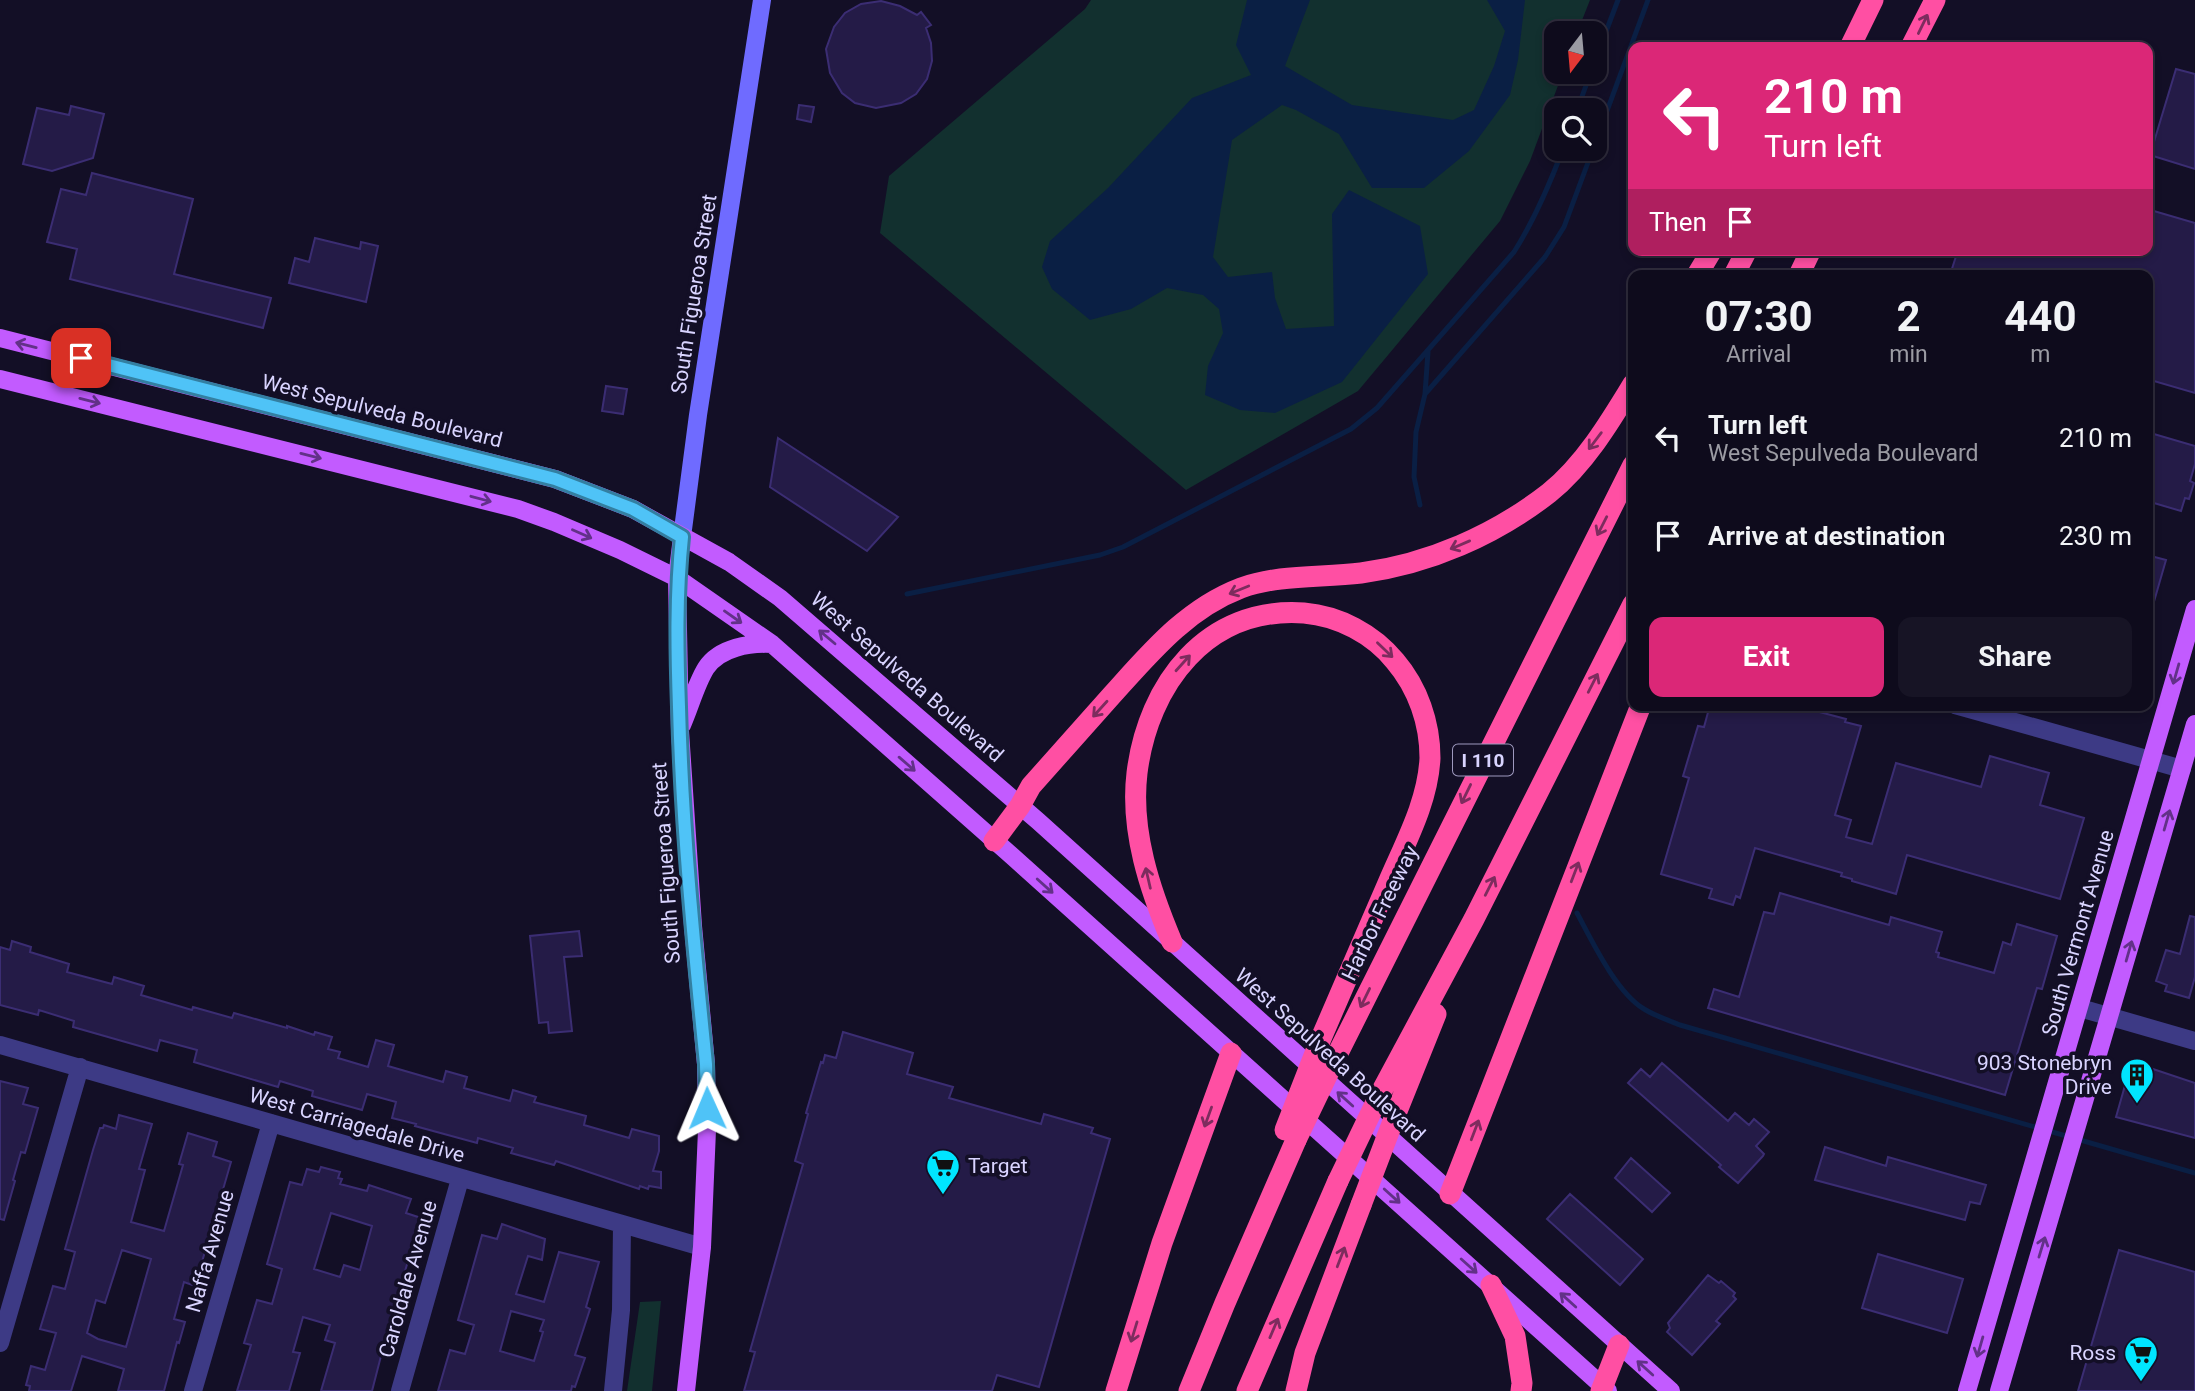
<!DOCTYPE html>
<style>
body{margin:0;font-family:Roboto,sans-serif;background:#171425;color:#f1f3f6;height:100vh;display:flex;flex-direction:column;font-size:26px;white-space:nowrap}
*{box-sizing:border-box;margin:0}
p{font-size:23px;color:#9b9ba3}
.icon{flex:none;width:38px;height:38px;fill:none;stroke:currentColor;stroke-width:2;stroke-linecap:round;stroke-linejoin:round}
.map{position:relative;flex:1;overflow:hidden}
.panel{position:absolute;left:1628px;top:270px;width:525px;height:441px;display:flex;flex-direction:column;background:#0e0b1c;border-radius:14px;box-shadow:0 4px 10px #0003,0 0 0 2px #2e2b3b}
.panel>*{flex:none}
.top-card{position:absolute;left:1628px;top:42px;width:525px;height:214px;border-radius:14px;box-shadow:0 4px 10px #0003,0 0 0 2px #2e2b3b;background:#db2777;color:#fff;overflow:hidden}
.needle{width:46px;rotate:196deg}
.fabs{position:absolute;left:1544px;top:21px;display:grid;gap:14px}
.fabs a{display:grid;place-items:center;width:63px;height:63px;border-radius:14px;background:#0e0b1c;box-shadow:0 4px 10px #0003,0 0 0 2px #2e2b3b;font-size:35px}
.pin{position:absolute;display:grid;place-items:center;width:60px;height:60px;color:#fff;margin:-30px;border-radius:14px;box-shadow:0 4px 10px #0006}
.me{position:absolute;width:77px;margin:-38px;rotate:359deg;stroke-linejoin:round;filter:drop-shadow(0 0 5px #0008)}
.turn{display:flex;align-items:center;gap:24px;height:147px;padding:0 21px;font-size:32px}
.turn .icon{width:91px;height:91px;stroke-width:2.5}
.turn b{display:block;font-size:49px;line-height:60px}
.then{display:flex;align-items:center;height:66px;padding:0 21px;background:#0003;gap:14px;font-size:26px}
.eta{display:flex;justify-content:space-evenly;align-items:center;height:119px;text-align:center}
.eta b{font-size:42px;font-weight:700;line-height:49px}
.cta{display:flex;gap:14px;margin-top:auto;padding:14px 21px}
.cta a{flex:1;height:80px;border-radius:14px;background:#db2777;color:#fff;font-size:28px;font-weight:700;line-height:80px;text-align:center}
.cta a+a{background:#171425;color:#f1f3f6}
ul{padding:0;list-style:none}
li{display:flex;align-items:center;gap:21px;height:98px;padding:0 21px}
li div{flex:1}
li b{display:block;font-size:26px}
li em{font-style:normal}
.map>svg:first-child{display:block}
</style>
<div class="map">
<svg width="2195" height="1391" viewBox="0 0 2195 1391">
<rect width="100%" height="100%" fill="#130f26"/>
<path fill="#12302f" d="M1091 0H1590L1577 33H1556V72H1563L1530 161 1500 221 1358 391 1186 490 880 233 889 176 1085 9Z
M661 1301 652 1391H627L640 1302Z"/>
<path fill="#0a1f44" d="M1247 0H1310L1285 66 1352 105 1453 120 1474 110 1494 66 1505 31 1487 0H1525L1518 60 1510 95 1469 151 1424 188H1372L1339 134 1296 110 1282 105 1232 140 1213 257 1228 277 1272 272 1275 298 1286 329 1334 326 1332 214 1349 190 1420 226 1428 274 1342 382 1275 413 1240 410 1205 395 1208 366 1223 333 1219 309 1203 295 1167 288 1131 309 1090 320 1052 289 1042 267 1050 241 1108 188 1192 98 1251 75 1236 45Z"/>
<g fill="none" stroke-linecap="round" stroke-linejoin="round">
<path stroke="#0a1f44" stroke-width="5" d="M1594 63 1618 0
M1577 110 1591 72
M1594 146 1648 0
M1425 394 1545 257 1564 227 1593 149
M1420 505 1414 477 1416 432 1425 394 1428 352
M907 594 1100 555 1123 547 1351 429 1377 408 1514 252C1535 219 1549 186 1563 149
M1577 913C1592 941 1616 992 1644 1009 1655 1016 1668 1020 1680 1025L2195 1173"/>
</g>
<path fill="#241b47" stroke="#3b2d73" stroke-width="2" fill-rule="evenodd" d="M881 1 900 6 917 15 921 12 931 25 926 28 931 43 932 61 927 79 916 94 901 103 876 108 855 103 842 93 830 73 826 49 834 27 845 13 861 4Z
M2176 69 2195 74V169L2150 155Z
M799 105 814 107 811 122 797 119Z
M71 106 104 114 93 158 52 171 23 164 37 108 69 115Z
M92 173 193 199 174 274 271 298 263 328 70 279 77 249 47 242 61 189 86 195Z
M2147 209 2195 223V393L2147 379V275H1950L1958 250H2147Z
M315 238 360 249 361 242 378 246 366 302 289 283 295 258 309 262Z
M606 386 627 389 623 414 602 411Z
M2147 432 2195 446V464L2190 481 2194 483 2189 499 2185 498 2181 511 2147 501Z
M778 438 898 517 867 551 770 487Z
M2147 555 2166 560 2151 612H2147Z
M1710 705H1793L1846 719 1845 722 1861 726 1835 815 1851 820 1846 837 1872 844 1896 763 1981 787 1990 756 2049 773 2040 805 2084 818 2060 899 1907 855 1896 894 1852 881V879L1841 876 1842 873 1755 848 1740 898 1736 896 1733 905 1709 898 1712 889 1661 874 1689 778 1683 776 1698 726 1704 727Z
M1780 893 1889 925 1891 917 1942 932 1936 952 1939 953 1938 957 1994 973 2003 942 2011 945 2017 924 2057 936 2042 989 2037 988 2005 1095 1708 1008 1714 989 1739 997 1764 912 1774 914Z
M2190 916 2195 917V977L2189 998 2165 991 2167 985 2156 981 2166 950 2180 954Z
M579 931 582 956 564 957 572 1031 549 1033 548 1022 539 1023 530 936Z
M12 941 31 947 30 952 69 964 67 972 112 984 114 977 144 986 141 995 192 1010 193 1007 232 1018 234 1013 287 1028V1026L314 1035 315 1032 332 1037 328 1049 340 1052 338 1058 368 1067 376 1040 394 1045 388 1066 443 1082 446 1071 467 1077 464 1088 510 1101 513 1090 536 1097 534 1102 586 1116 584 1125 629 1138 632 1129 659 1136V1151L653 1171 661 1172V1188L649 1186 648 1189 640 1186 639 1189 556 1161 554 1165 511 1153 513 1148 478 1138 477 1143 415 1126 416 1124 392 1118 396 1102 367 1094 362 1110 312 1096 313 1091 280 1081 278 1087 194 1062 197 1050 160 1040 157 1051 73 1027 74 1021 39 1010 38 1015 0 1005V947L10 950Z
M843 1032 913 1053 907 1074 953 1087 949 1098 1041 1124 1044 1114 1093 1128 1091 1133 1110 1139 1039 1387 997 1375 992 1391H744L755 1352 750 1351 803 1164 795 1161 808 1114 806 1113 821 1062 823 1063 825 1055 836 1058Z
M1662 1063 1728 1121 1735 1113 1749 1125 1754 1119 1769 1132 1756 1146 1764 1154 1763 1156 1738 1183 1719 1167 1721 1165 1628 1083 1641 1069 1650 1077Z
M2144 1066 2195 1083V1138L2116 1117 2128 1075 2140 1078Z
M0 1081 28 1088 23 1104 38 1108 25 1153 21 1152 13 1180 15 1181 4 1220 0 1219Z
M119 1115 152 1124 139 1169 145 1170 131 1222 164 1231 183 1165 179 1164 188 1133 217 1142 213 1156 231 1162 195 1286 184 1282 174 1319 185 1322 179 1343 177 1342 164 1391H118L124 1369 82 1356 71 1391H29L30 1386 26 1385 31 1366 45 1370 56 1333 40 1329 53 1286 65 1289 75 1252 65 1249 93 1150 100 1128H103L104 1125 116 1129ZM122 1250 151 1259 126 1347 98 1339 87 1333 96 1300 105 1303Z
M1825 1147 1886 1166 1888 1157 1986 1185 1980 1204 1970 1202 1965 1220 1815 1180Z
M1631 1158 1670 1193 1652 1212 1615 1178Z
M321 1167 340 1172 338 1178 342 1179 340 1184 367 1191 369 1185 411 1199 406 1213 421 1218 390 1321 372 1391H321L335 1343 325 1340 330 1325 303 1317 293 1352 300 1353 289 1391H237L251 1345 244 1343 257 1300 272 1304 282 1269 267 1264 290 1182 302 1185 307 1169 319 1172ZM331 1213 372 1226 360 1270 344 1265 340 1277 314 1269Z
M1570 1194 1643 1259 1620 1285 1547 1219Z
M502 1224 545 1239 542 1260 528 1256 516 1294 544 1302 559 1252 599 1262 586 1307 590 1309 575 1355 585 1358 575 1387 572 1386 571 1391H438L450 1350 465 1354 474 1325 458 1320 482 1235 497 1239ZM511 1311 544 1320 540 1331 543 1332 534 1361 500 1351Z
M2119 1250 2195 1272V1391H2078Z
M1878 1254 1963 1279 1947 1333 1862 1308Z
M1708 1275 1719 1283 1721 1281 1735 1293 1733 1296 1736 1299 1716 1321 1720 1324 1692 1355 1667 1332 1670 1328 1668 1323Z"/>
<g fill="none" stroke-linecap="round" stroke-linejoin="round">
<path stroke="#3d3a85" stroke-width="18" d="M1955 705 2182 769
M2080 1008 2195 1041
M0 1045 702 1247
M0 1343 80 1067
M193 1391 271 1123
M400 1391 460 1179
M613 1391 621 1310 622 1224"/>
<path stroke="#6f6bff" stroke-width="18" d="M682 537 698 415 762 0"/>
<path stroke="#c25bff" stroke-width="18" d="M0 338 555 479 633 509 729 562 780 598 1038 821 1671 1391
M0 379 518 509 554 522 620 550 677 578 772 644 1012 856 1608 1391
M682 537 677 578 680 731 693 926 706 1064 707 1130 702 1247 686 1391
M682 725C690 707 696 684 706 668 720 647 750 643 772 644
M1967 1391 2195 609
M1999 1391 2195 724"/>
<path stroke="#ff4fa3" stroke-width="21" d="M1850 47 1873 0
M1911 47 1935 0
M1697 275 1712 250
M1734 275 1747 250
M1799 275 1811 250
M994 841 1020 806 1031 786C1058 756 1085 725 1112 695 1150 653 1186 609 1241 588 1280 574 1321 578 1361 573 1429 564 1495 535 1549 493 1584 465 1610 422 1633 384
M1172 942C1150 890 1130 831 1137 773 1148 684 1207 606 1304 613 1339 616 1373 634 1395 661 1418 688 1430 723 1430 758 1428 802 1405 843 1388 883 1365 936 1342 990 1319 1043
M1336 1057 1633 465
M1378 1098 1474 919 1633 604
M1395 1116 1436 1014
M1450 1194 1641 705
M1491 1285 1515 1336 1522 1383 1521 1391
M1116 1391 1162 1243 1231 1053
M1189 1391 1225 1303 1296 1140
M1247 1391 1338 1181
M1296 1391 1305 1353 1361 1205
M1601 1391 1619 1345"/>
<path stroke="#ff4fa3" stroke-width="21" d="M1285 1130 1319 1043
M1296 1140 1336 1057
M1338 1181 1378 1098
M1361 1205 1395 1116"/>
</g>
<defs><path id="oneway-shaft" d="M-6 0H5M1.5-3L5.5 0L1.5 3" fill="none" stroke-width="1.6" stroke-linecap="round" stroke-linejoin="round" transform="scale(1.75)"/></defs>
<g stroke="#7d2c5e">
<use href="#oneway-shaft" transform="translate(1923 24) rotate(-64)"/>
<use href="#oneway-shaft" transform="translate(1595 441) rotate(127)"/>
<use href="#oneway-shaft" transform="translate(1602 526) rotate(117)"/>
<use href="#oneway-shaft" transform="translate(1460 545) rotate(157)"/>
<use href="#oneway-shaft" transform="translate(1239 590) rotate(158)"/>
<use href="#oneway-shaft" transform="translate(1385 650) rotate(44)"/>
<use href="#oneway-shaft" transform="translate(1183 663) rotate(-48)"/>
<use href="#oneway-shaft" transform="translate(1593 683) rotate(-63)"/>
<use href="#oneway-shaft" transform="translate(1100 709) rotate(132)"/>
<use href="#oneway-shaft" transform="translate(1466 794) rotate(116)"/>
<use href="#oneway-shaft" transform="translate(1575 872) rotate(-69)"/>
<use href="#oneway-shaft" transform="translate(1148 878) rotate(-103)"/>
<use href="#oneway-shaft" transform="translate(1490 886) rotate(-63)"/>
<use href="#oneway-shaft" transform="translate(1365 998) rotate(116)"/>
<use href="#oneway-shaft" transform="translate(1208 1117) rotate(110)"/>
<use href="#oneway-shaft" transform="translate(1475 1130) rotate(-69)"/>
<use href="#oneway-shaft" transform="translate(1341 1257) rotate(-69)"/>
<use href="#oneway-shaft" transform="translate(1274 1328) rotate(-67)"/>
<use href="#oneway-shaft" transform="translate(1134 1332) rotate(107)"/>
</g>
<g stroke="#623188">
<use href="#oneway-shaft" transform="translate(26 345) rotate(-166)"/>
<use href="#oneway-shaft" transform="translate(90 401) rotate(14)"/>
<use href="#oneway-shaft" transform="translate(311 456) rotate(14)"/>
<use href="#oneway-shaft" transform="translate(481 499) rotate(15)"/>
<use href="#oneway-shaft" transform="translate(582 534) rotate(24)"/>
<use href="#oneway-shaft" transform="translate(733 617) rotate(35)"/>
<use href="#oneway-shaft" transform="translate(827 637) rotate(-140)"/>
<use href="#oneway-shaft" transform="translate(2176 674) rotate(106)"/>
<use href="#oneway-shaft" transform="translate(907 764) rotate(41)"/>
<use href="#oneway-shaft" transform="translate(2167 820) rotate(-74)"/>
<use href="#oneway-shaft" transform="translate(1045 886) rotate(42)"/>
<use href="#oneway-shaft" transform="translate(2129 951) rotate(-74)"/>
<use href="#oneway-shaft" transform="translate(1345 1099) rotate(-138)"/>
<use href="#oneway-shaft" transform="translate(1392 1196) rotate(42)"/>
<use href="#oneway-shaft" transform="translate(2042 1247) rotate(-73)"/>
<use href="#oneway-shaft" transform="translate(1469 1266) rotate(42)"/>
<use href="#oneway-shaft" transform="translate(1568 1300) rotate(-138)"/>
<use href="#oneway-shaft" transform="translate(1980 1347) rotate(106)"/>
<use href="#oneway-shaft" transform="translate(1645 1368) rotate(-138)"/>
</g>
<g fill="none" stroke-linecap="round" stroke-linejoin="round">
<g stroke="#337fa1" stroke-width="18">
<path id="route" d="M81 358 555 479 633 509 682 537C676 594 677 650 679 707 682 826 694 945 706 1064L707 1108"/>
</g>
<use href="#route" stroke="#4fc3f7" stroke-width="12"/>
</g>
<defs>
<g id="building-pin" transform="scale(1.75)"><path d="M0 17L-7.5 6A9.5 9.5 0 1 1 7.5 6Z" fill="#00e5ff" stroke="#130f26"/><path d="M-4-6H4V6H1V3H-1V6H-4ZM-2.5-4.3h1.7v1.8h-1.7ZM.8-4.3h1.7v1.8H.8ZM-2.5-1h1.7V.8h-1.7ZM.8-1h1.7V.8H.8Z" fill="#111"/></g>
<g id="supermarket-pin" transform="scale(1.75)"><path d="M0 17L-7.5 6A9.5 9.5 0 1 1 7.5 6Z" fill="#00e5ff" stroke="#130f26"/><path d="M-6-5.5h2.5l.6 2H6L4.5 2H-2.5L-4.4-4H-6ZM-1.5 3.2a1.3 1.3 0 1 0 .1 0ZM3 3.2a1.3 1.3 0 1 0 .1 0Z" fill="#111"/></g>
</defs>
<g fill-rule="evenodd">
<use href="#building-pin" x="2137" y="1075"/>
<use href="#supermarket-pin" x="943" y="1166"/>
<use href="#supermarket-pin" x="2141" y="1353"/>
</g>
<g text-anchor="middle" stroke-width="7" stroke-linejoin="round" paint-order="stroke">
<rect fill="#130f26" stroke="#9e99be" stroke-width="2" x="1453" y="744.5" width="60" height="31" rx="5"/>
<g font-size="19" font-weight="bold" fill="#d9d4ff">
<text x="1483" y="767">I 110</text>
</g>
<g font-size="21" fill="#d9d4ff" stroke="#130f26">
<text transform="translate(694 294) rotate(-81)" y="7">South Figueroa Street</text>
<text transform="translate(382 411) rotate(14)" y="7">West Sepulveda Boulevard</text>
<text transform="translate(907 677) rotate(41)" y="7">West Sepulveda Boulevard</text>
<text transform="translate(666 863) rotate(-94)" y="7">South Figueroa Street</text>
<text transform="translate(1380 913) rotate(-64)" y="7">Harbor Freeway</text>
<text transform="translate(2078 933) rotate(-74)" y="7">South Vermont Avenue</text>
<text transform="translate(1330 1055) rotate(42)" y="7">West Sepulveda Boulevard</text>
<text transform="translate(357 1125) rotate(16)" y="7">West Carriagedale Drive</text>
<text transform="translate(210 1251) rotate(-74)" y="7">Naffa Avenue</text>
<text transform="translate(408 1279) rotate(-74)" y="7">Caroldale Avenue</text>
</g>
<g font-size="21" fill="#d9d4ff" stroke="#130f26" text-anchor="end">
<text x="2112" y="1070">903 Stonebryn<tspan x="2112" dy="24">Drive</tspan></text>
<text x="968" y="1173" text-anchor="start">Target</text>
<text x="2116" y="1360">Ross</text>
</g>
</g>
</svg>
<div class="fabs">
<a><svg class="needle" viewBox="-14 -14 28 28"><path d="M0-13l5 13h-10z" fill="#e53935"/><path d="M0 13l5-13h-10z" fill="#9b9ba3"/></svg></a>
<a><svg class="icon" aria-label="search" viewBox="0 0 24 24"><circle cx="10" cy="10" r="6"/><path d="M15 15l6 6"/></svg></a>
</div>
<div class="pin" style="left:81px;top:358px;background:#d93025"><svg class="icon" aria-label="arrive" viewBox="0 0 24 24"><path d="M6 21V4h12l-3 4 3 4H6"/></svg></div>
<svg class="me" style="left:707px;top:1108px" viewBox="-20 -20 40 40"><path d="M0-17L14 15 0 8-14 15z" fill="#4fc3f7" stroke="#fff" stroke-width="4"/></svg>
<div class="top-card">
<div class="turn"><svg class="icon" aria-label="left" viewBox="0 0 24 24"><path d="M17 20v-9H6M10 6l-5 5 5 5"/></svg><div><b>210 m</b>Turn left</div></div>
<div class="then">Then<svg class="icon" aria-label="arrive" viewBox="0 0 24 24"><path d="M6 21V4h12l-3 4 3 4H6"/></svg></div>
</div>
<section class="panel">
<div class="eta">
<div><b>07:30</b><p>Arrival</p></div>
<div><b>2</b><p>min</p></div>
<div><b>440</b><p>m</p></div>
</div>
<ul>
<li><svg class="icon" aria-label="left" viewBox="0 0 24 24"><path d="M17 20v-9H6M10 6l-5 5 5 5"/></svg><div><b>Turn left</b><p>West Sepulveda Boulevard</p></div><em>210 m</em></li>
<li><svg class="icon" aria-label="arrive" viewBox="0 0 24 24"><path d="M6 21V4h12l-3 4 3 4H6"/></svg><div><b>Arrive at destination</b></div><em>230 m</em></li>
</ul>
<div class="cta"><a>Exit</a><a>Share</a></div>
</section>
</div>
